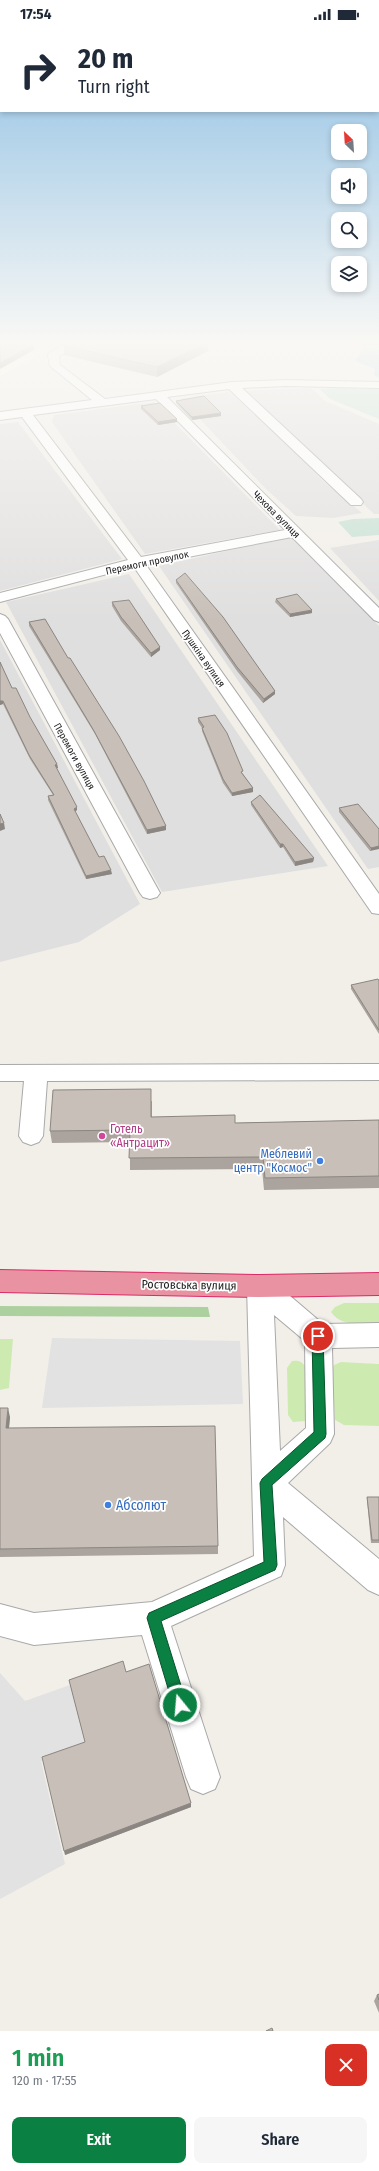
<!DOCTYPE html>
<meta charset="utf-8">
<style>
body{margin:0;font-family:"Fira Sans Condensed",sans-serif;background:#f6f6f7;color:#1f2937;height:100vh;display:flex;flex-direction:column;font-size:15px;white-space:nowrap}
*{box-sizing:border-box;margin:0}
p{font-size:13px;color:#747a83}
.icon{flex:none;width:22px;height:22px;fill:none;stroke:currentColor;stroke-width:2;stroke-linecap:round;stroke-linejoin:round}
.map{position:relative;height:2003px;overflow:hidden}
.side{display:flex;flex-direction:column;background:#fff;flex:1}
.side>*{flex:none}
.top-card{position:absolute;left:0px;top:0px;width:379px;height:84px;box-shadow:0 2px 6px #0003;background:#fff;color:#1f2937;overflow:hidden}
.needle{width:26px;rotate:335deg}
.tools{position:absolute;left:331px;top:96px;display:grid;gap:8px}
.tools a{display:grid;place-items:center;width:36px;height:36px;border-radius:8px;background:#fff;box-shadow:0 2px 6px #0003;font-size:20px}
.pin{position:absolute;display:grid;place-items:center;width:34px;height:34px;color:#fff;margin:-17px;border:2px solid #fff;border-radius:50%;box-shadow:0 1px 4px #0007}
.me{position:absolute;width:44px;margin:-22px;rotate:343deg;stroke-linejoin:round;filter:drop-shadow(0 0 3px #0008)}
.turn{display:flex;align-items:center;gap:14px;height:84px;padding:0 12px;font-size:18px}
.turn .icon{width:52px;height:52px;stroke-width:2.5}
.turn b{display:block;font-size:28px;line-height:34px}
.round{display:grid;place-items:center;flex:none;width:42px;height:42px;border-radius:8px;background:#f6f6f7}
.headline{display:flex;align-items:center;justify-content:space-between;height:68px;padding:0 12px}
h1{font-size:24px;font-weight:600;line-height:30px;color:#1e9e55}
.primary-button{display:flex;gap:8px;margin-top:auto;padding:8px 12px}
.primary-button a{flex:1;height:46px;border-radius:8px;background:#0b8043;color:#fff;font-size:16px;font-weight:600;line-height:46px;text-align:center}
.primary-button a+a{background:#f6f6f7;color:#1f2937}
.status{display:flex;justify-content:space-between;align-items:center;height:28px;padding:0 20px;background:#fff;direction:ltr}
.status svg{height:11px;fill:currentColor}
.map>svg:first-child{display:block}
</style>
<div class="status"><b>17:54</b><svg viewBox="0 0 49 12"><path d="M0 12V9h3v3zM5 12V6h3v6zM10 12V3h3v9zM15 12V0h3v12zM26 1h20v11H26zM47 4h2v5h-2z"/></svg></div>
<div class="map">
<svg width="379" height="2003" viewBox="0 0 379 2003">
<rect width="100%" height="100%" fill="#f2efe9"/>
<path fill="#e0dfdf" d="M311 360 325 373 379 396V486H374L245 363Z
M228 364 247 375 323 453 362 485 333 490 296 488 266 461 181 371Z
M154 374 280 502 145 526 52 394 54 387Z
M18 394 122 531 0 563V396Z
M293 508 379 598V839L368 841 159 538Z
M379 512V573L330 520Z
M129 546 328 838 162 864 6 574Z
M0 612 140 876 79 914 0 934Z"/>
<path fill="#ffffe5" d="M0 312H18L49 321 0 348Z"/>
<path fill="#cdebb0" d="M344 1275H379V1295C362 1295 342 1300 331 1284L335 1279Z
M0 1311H13L9 1360 0 1362Z
M292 1333C299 1332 304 1334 306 1341L308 1387 306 1393 293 1394 288 1387 287 1340Z
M341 1334 379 1336V1398L344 1397 335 1392 332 1342 334 1337Z"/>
<path fill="#add19e" d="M0 1278 208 1279 210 1289 0 1288Z"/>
<path fill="#c6e0d4" d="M336 360 379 361V391L330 371 320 361Z
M379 490V507L352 509 338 494 353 491Z"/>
<path fill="#e2e2e2" d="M52 1310 240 1313 243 1376 42 1380Z
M0 1645 25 1673 70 1657 85 1717 41 1733 65 1836 0 1871Z"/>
<path fill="#aad3df" d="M359 312H379V350L374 347 375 341 355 333 364 320Z"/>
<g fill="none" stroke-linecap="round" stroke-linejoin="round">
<g stroke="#a9a9a9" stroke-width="2">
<path id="minor" d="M75 312H89L59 328 60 337 105 371 232 354 286 352 379 354V360L286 358 242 360 361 471 363 474 361 477H351L229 361 167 369 379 580V594L374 592 292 509 146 537 379 866V886L372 885 134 539 0 574V565L128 532 22 389 0 392V384L92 372 50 338 48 327 49 325ZM156 371 285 502 141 529 33 387Z
M0 586 5 588 8 591 160 865 157 869 150 871 143 869 140 865 0 605Z
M379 1036V1052L47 1053 43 1108 39 1114 31 1117 23 1114 19 1108 24 1053H0V1037Z
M260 1247 269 1250 323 1296 379 1295V1319L332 1320 334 1406 330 1415 288 1455 379 1531V1567L368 1562 283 1489 285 1537 281 1548 171 1598 220 1749 215 1761 203 1766 191 1761 186 1749 142 1607 34 1617 0 1608V1576L34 1585 152 1574 254 1528 247 1258 251 1250ZM274 1287 305 1313 306 1400 280 1423Z"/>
</g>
<g stroke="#dc2a67" stroke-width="2">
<path id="highway" d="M0 1242 260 1247 379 1245V1267L260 1269 0 1264Z"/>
</g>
<use href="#minor" fill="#fff" fill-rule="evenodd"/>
<use href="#highway" fill="#e892a2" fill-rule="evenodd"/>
</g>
<path fill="#aba49e" d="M208 314V323L157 349 64 327V318Z
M176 373 221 385V388L192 392 176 375Z
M141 378 177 394 158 397 141 381Z
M176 552 275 663V666L263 675 237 643 176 555Z
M276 571 312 585 290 589 275 574Z
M112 574 160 619V622L151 629 121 593 112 578Z
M29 594 166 798V802L147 806 95 706 29 598Z
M0 634 12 660 57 736 58 740H56L77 782 75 784 99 829 112 846 86 851 48 772V768L53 767 30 731 3 676 0 677Z
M198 690 243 746 253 760V764L232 768 223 755 202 703V700L198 694Z
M251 774 314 830 313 834 295 838 283 819 280 820 251 777Z
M339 780 379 801 370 823 339 784Z
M379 953V1006L351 961V957Z
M152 1073V1089L235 1095 379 1092V1160L264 1162 262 1141 130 1142V1114L52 1115 50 1103Z
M0 1380 10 1389 9 1400 218 1518V1526L0 1529Z
M367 1469H379V1515H371L367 1472Z
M126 1644 191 1779 65 1827 85 1714 69 1652Z
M379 1966V1985L374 1973 377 1967Z"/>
<path fill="#8b8681" d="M208 314V323L157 349V339Z
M34 316V322L0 341V335Z
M221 385V388L192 392V389Z
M177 391V394L158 397V394Z
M312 582V585L290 589V586Z
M160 619V622L151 629V625Z
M275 663V666L263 675 264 671Z
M0 673H3V676L0 677Z
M57 736 58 740 55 741V737Z
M253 760V764L232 768V765Z
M77 779V782L74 784V781Z
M4 795 5 801 0 803V796Z
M166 798V802L147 806V802Z
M280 816H283V819L280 820Z
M379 818V821L370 823 371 820Z
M314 830 313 834 295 838V834Z
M111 842 112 846 86 851V848Z
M8 1380 10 1389 8 1409 6 1400Z
M191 1775V1779L65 1827 64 1823Z"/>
<path fill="#c7bfb8" stroke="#8b8681" d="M0 312H14L34 316 0 335Z
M74 312H201L208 314 157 339 64 318Z
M204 368 221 385 192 389 176 373Z
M160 375 177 391 158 394 141 378Z
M185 545 223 589 275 663 264 671 237 639 176 552Z
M297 566 312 582 290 586 276 571Z
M129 572 160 619 151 625 121 589 112 574Z
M45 591 68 630H70L119 708 144 753 166 798 147 802 94 703 29 594Z
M0 634 12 660H16L30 689 57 736 55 737 77 779 74 781 99 829 104 828 111 842 86 848 48 768 54 767 29 727 3 673H0Z
M215 687 227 705 243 743 241 744 253 760 232 765 223 751 202 700 204 699 198 690Z
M260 767 314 830 295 834 283 816H280L251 774Z
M358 776 379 801V818L371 820 339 780Z
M0 786 4 795 0 796Z
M378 951 379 953V1002L351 957Z
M151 1061V1089L235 1087V1095L379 1092V1148L265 1150 263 1129 129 1130 130 1102 50 1103 53 1062Z
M0 1380H8L6 1400 215 1398 218 1518 0 1521Z
M367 1469H379V1512H372Z
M123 1633 126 1644 149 1636 191 1775 64 1823 42 1729 85 1714 69 1652Z
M379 1966V1972L377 1967Z
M272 2000 273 2003H266Z"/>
<linearGradient id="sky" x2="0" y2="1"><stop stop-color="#8fc0e4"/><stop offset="0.53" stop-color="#f9f8f5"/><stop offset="1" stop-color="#f9f8f5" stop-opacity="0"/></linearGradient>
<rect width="379" height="593" fill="url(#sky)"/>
<path fill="#0b8043" stroke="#07532c" d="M318 1303 322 1305 323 1308 326 1406 325 1410 272 1457 277 1537 275 1542 161 1593 187 1677 185 1682 180 1684 175 1682 173 1677 147 1590 149 1585 264 1534 260 1455 262 1451 314 1404 312 1308 314 1305Z"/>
<circle fill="#d1479c" stroke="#fff" stroke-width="1.5" cx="102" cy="1108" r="4"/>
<g fill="#3f7fe0" stroke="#fff" stroke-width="1.5">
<circle cx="320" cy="1133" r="4"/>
<circle cx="108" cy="1477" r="4"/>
</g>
<g text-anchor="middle" stroke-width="3.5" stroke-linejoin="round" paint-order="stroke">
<g font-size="10" fill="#222" stroke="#fff">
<text transform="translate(277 486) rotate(45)" y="4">Чехова вулиця</text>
<text transform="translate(147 534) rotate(-12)" y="4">Перемоги провулок</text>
<text transform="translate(204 630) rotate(55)" y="4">Пушкіна вулиця</text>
<text transform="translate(75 728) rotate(61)" y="4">Перемоги вулиця</text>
</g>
<g font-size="12" fill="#b23c85" stroke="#fff" text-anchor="start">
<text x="110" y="1105">Готель<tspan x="110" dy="14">«Антрацит»</tspan></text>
</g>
<g font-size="12" fill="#366cbe" stroke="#fff" text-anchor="end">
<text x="312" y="1130">Меблевий<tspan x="312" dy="14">центр "Космос"</tspan></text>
</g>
<g font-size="12" fill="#222" stroke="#fff">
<text transform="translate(189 1257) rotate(1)" y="4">Ростовська вулиця</text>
</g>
<g font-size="14" fill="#366cbe" stroke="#fff" text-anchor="start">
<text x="116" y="1482">Абсолют</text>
</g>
</g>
</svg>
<div class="tools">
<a><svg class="needle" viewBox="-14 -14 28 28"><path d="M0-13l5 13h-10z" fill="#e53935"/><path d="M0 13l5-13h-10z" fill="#747a83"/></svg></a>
<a><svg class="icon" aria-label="sound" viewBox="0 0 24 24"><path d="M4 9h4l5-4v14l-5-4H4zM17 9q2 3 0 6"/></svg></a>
<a><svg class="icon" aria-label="search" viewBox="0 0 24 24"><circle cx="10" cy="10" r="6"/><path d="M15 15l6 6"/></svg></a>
<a><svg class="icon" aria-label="layers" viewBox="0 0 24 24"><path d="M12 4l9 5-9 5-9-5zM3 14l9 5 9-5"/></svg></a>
</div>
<div class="pin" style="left:318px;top:1308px;background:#d93025"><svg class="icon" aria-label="arrive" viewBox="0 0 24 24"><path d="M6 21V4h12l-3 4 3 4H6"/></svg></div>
<svg class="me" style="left:180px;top:1677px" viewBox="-20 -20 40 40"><circle r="17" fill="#0b8043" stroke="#fff" stroke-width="3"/><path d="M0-11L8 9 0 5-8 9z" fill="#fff"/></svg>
<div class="top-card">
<div class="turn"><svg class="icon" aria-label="right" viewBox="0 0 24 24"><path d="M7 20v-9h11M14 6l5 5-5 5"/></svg><div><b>20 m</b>Turn right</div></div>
</div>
</div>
<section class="side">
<div class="headline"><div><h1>1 min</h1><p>120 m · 17:55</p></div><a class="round" style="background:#d93025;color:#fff"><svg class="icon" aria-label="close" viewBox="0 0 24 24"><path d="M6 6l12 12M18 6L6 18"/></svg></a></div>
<div class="primary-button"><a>Exit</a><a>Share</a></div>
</section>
